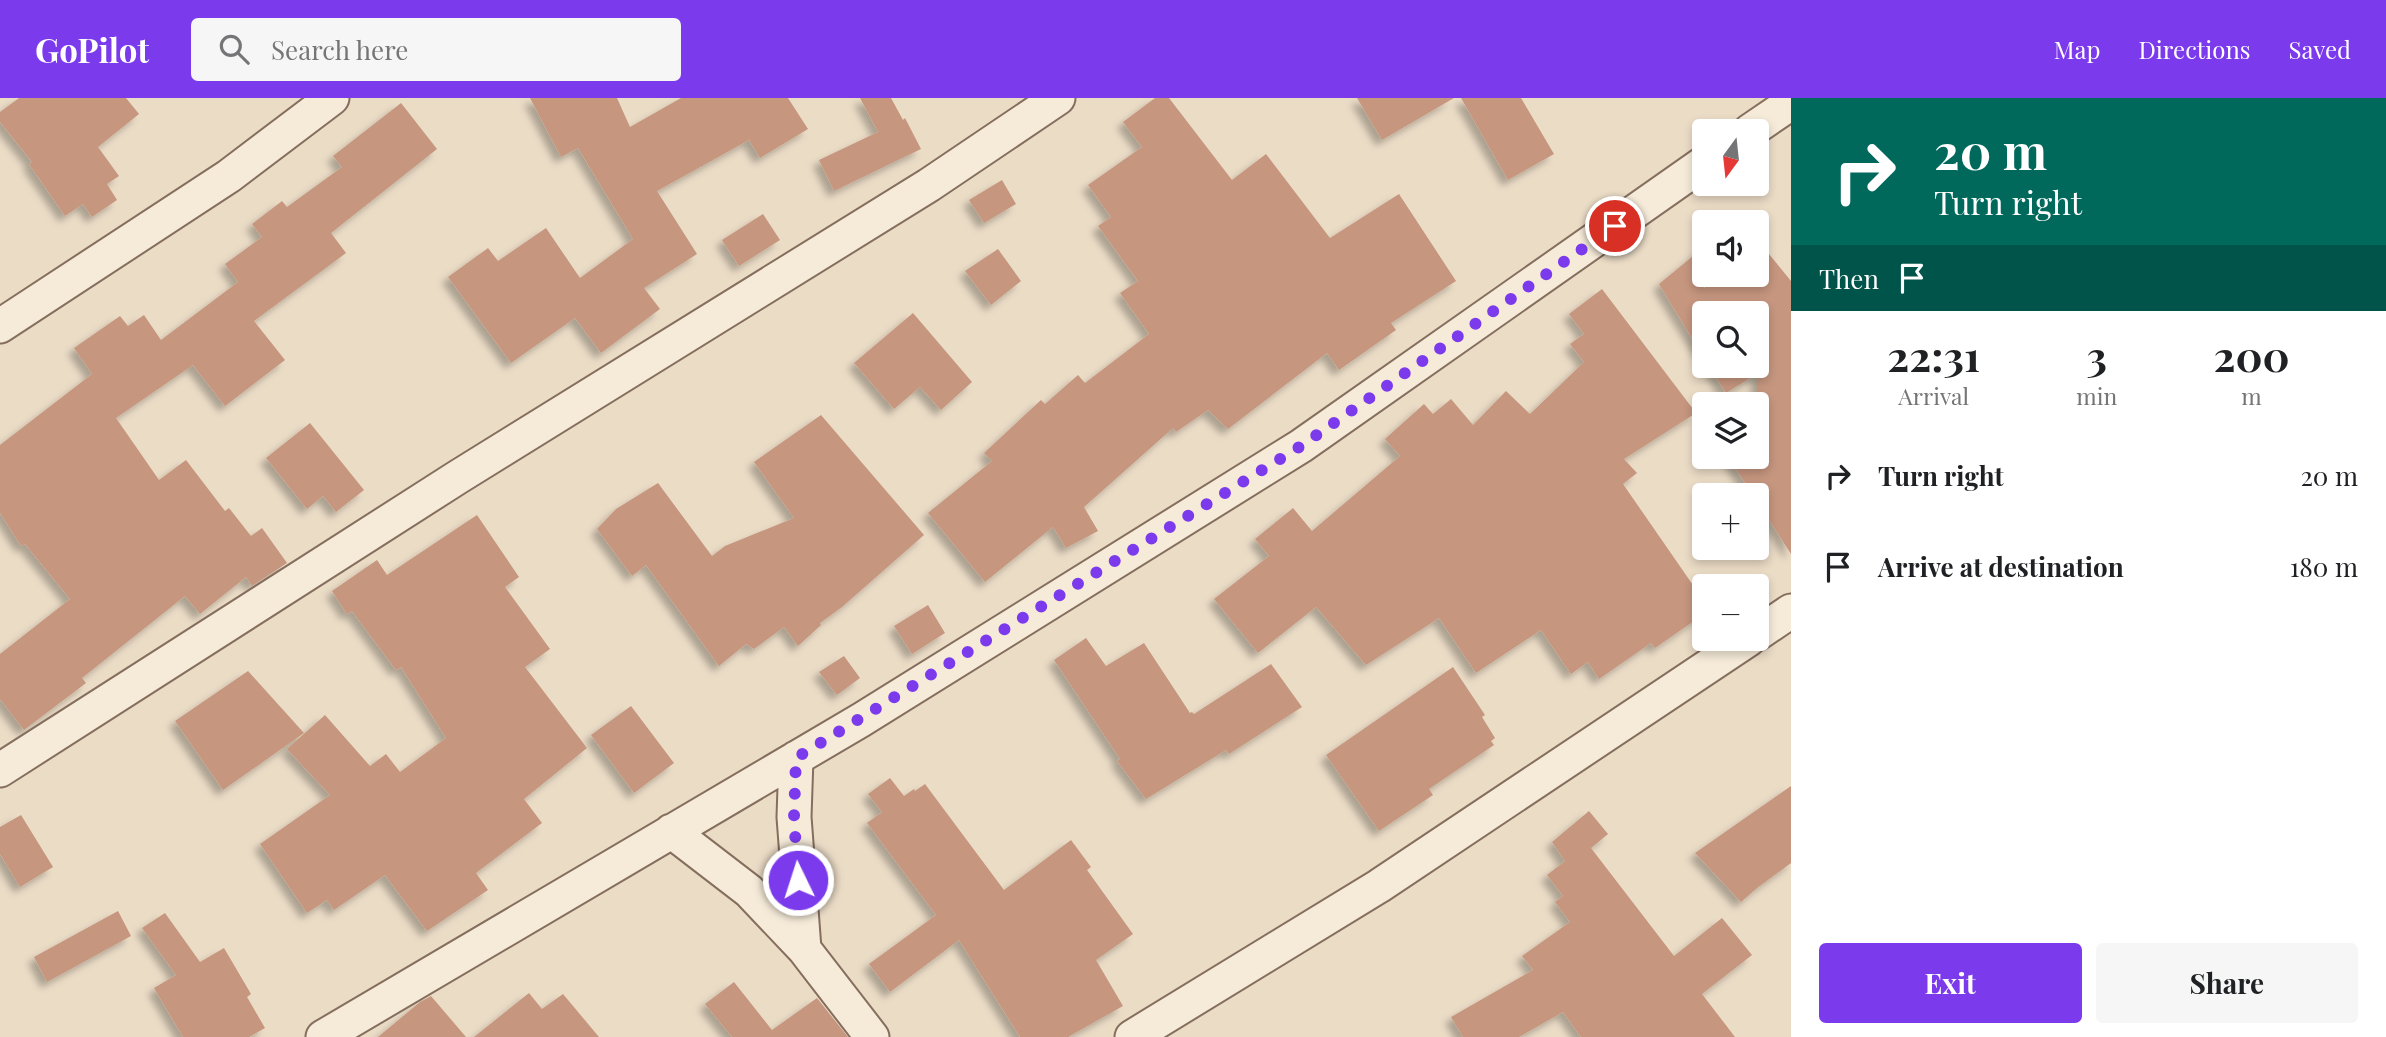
<!DOCTYPE html>
<meta charset="utf-8">
<style>
body{margin:0;font-family:"Playfair Display",serif;background:#f6f6f6;color:#202124;height:100vh;display:flex;flex-direction:column;font-size:26px;white-space:nowrap}
*{box-sizing:border-box;margin:0}
p{font-size:23px;color:#757577}
.icon{flex:none;width:38px;height:38px;fill:none;stroke:currentColor;stroke-width:2;stroke-linecap:round;stroke-linejoin:round}
.map{position:relative;flex:1;overflow:hidden}
.panel{display:flex;flex-direction:column;background:#fff;width:595px}
.panel>*{flex:none}
.guide{background:#00695c;color:#fff;overflow:hidden}
.needle{width:46px;rotate:195deg}
.fabs{position:absolute;left:1692px;top:21px;display:grid;gap:14px}
.fabs a{display:grid;place-items:center;width:77px;height:77px;border-radius:7px;background:#fff;box-shadow:0 4px 10px #0003;font-size:35px}
.pin{position:absolute;display:grid;place-items:center;width:60px;height:60px;color:#fff;margin:-30px;border:4px solid #fff;border-radius:50%;box-shadow:0 2px 7px #0007}
.me{position:absolute;width:77px;margin:-38px;rotate:356deg;stroke-linejoin:round;filter:drop-shadow(0 0 5px #0008)}
.turn{display:flex;align-items:center;gap:24px;height:147px;padding:0 28px;font-size:32px}
.turn .icon{width:91px;height:91px;stroke-width:2.5}
.turn b{display:block;font-size:49px;line-height:60px}
.then{display:flex;align-items:center;height:66px;padding:0 28px;background:#0003;gap:14px;font-size:26px}
.eta{display:flex;justify-content:space-evenly;align-items:center;height:119px;text-align:center}
.eta b{font-size:42px;font-weight:700;line-height:49px}
.cta{display:flex;gap:14px;margin-top:auto;padding:14px 28px}
.cta a{flex:1;height:80px;border-radius:7px;background:#7c3aed;color:#fff;font-size:28px;font-weight:700;line-height:80px;text-align:center}
.cta a+a{background:#f6f6f6;color:#202124}
ul{padding:0;list-style:none}
li{display:flex;align-items:center;gap:21px;height:91px;padding:0 28px}
li div{flex:1}
li b{display:block;font-size:26px}
li em{font-style:normal}
header{display:flex;align-items:center;gap:42px;box-sizing:border-box;height:98px;padding:0 35px;background:#7c3aed;color:#fff}
header strong{font-size:33px}
nav{display:flex;gap:38px;margin-inline-start:auto;font-size:24px}
.search{width:490px;height:63px;background:#f6f6f6;display:flex;align-items:center;gap:18px;box-sizing:border-box;padding:0 24px;border-radius:7px;color:#757577;font-size:26px}
main{display:flex;flex:1;min-height:0}
.map>svg:first-child{display:block}
</style>
<header>
<strong>GoPilot</strong>
<div class="search"><svg class="icon" aria-label="search" viewBox="0 0 24 24"><circle cx="10" cy="10" r="6"/><path d="M15 15l6 6"/></svg>Search here</div>
<nav><a>Map</a><a>Directions</a><a>Saved</a></nav>
</header>
<main>
<div class="map">
<svg width="1791" height="939" viewBox="0 0 1791 939">
<defs>
<filter id="shadow"><feDropShadow dx="-6" dy="6" stdDeviation="3.5" flood-color="#0004"/></filter>
</defs>
<rect width="100%" height="100%" fill="#ebdcc6"/>
<path fill="#c6967f" filter="url(#shadow)" d="M19 0H126L139 16 98 49 119 78 107 86 117 102 92 119 83 106 65 118 29 66 32 64 0 24V14Z
M530 0H617L630 29 681 0H788L808 31 760 60 749 42 657 93 697 156 644 190 660 211 601 255 575 220 511 265 448 179 488 150 498 163 546 130 580 180 633 141 578 50 561 59Z
M860 0H891L903 22 905 20 921 51 834 93 819 62 878 34Z
M1155 0H1169L1232 82 1266 56 1330 140 1399 96 1456 183 1391 225 1396 232 1339 272 1327 255 1228 331 1208 312 1176 334 1173 330 1084 409 1098 433 1066 450 1053 429 985 484 928 415 992 363 984 355 1041 302 1045 306 1078 277 1085 285 1149 236 1120 195 1138 183 1098 128 1111 119 1088 87 1142 49 1123 24Z
M1357 0H1454L1382 42Z
M1461 0H1521L1554 56 1508 82Z
M401 5 437 51 331 135 346 155 254 223 285 262 225 308 193 267 116 320 159 382 186 362 225 413 229 410 251 438 262 430 287 465 252 488 246 479 200 516 185 498 82 580 86 585 24 632 0 601V556L70 501 25 446 21 448 0 415V347L92 276 74 250 120 218 128 228 144 217 161 242 238 184 225 166 262 139 252 126 282 103 287 109 342 69 333 58Z
M1002 82 1016 106 984 125 969 102Z
M763 116 780 142 739 168 722 142Z
M1760 145 1791 183V456L1757 403V397H1753L1728 359H1757V276L1726 295 1709 268H1757V215H1704V260L1659 186 1704 149V190L1720 177H1757V147Z
M998 151 1021 183 991 207 965 173Z
M1602 191 1696 315 1624 361 1637 375 1623 386 1704 503V516L1655 550 1651 545 1599 581 1588 564 1571 576 1541 532 1476 575 1439 520 1366 567 1316 509 1258 555 1214 501 1269 458 1255 441 1293 410 1312 433 1400 358 1385 341 1424 306 1433 316 1451 301 1473 327 1506 293 1530 316 1584 264 1570 246 1584 236 1569 216Z
M913 215 972 284 941 312 920 289 894 311 854 265Z
M821 317 924 437 842 509 820 525 821 527 798 548 784 529 754 551 746 546 719 568 646 467 632 478 597 431 616 411 658 385 712 458 725 448 794 420 754 364Z
M310 325 364 392 336 414 323 398 307 411 266 360Z
M477 417 519 479 505 489 550 551 525 569 587 650 524 701 542 725 476 775 488 792 427 833 385 777 334 812 327 802 307 815 260 746 330 697 287 651 325 617 370 668 386 656 400 674 446 640 401 569 396 572 352 513 347 516 332 493 377 462 387 477Z
M928 507 945 535 912 556 894 528Z
M1086 540 1106 568 1144 545 1190 615 1192 614 1194 616 1271 566 1302 609 1229 656 1226 652 1146 701 1117 663 1120 661 1054 562Z
M844 558 860 580 837 597 819 574Z
M1453 569 1485 617 1482 619 1495 640 1491 643 1494 647 1429 691 1433 697 1379 733 1326 657Z
M248 573 304 635 223 692 175 623Z
M631 608 674 665 634 695 591 637Z
M890 680 904 698 914 691 915 693 925 686 1004 792 1071 742 1091 769 1087 772 1133 836 1096 862 1123 908 1068 939H1020L959 842 890 894 869 866 936 817 867 725 882 714 868 696Z
M1791 688V765L1757 790 1741 804 1695 755Z
M1589 713 1608 736 1591 750 1674 858 1722 820 1752 857 1702 896 1735 939H1581L1563 914 1519 939H1463L1451 919 1533 872 1522 858 1570 824 1555 804 1563 798 1547 777 1565 763 1552 744Z
M21 717 53 769 20 789 0 756V729Z
M118 813 131 838 47 884 34 859Z
M165 815 200 864 224 850 251 896 247 899 265 930 249 939H183L154 890 176 877 142 830Z
M734 884 772 932 817 900 848 939H732L705 906Z
M529 895 542 911 563 896 599 939H474Z
M431 898 466 939H378L420 904Z"/>
<g fill="none" stroke-linecap="round" stroke-linejoin="round">
<g stroke="#856e5d" stroke-width="37">
<path id="street" d="M1750 33 1791 5
M0 228 229 78 332 0
M1757 536 1791 513
M796 660 794 719 804 851
M0 672 458 379 929 87 1058 0
M671 733 749 793 804 851 872 939
M323 939 861 622 1301 348 1704 65
M1132 939 1379 788 1749 541"/>
</g>
<use href="#street" stroke="#f6ebd9" stroke-width="33"/>
</g>
<g fill="none" stroke-linecap="round" stroke-linejoin="round">
<path stroke="#7c3aed" stroke-width="12" stroke-dasharray="0 21.6" d="M798 782 794 719 796 660 1301 348 1615 128"/>
</g>
</svg>
<div class="fabs">
<a><svg class="needle" viewBox="-14 -14 28 28"><path d="M0-13l5 13h-10z" fill="#e53935"/><path d="M0 13l5-13h-10z" fill="#757577"/></svg></a>
<a><svg class="icon" aria-label="sound" viewBox="0 0 24 24"><path d="M4 9h4l5-4v14l-5-4H4zM17 9q2 3 0 6"/></svg></a>
<a><svg class="icon" aria-label="search" viewBox="0 0 24 24"><circle cx="10" cy="10" r="6"/><path d="M15 15l6 6"/></svg></a>
<a><svg class="icon" aria-label="layers" viewBox="0 0 24 24"><path d="M12 4l9 5-9 5-9-5zM3 14l9 5 9-5"/></svg></a>
<a>+</a>
<a>−</a>
</div>
<div class="pin" style="left:1615px;top:128px;background:#d93025"><svg class="icon" aria-label="arrive" viewBox="0 0 24 24"><path d="M6 21V4h12l-3 4 3 4H6"/></svg></div>
<svg class="me" style="left:798px;top:782px" viewBox="-20 -20 40 40"><circle r="17" fill="#7c3aed" stroke="#fff" stroke-width="3"/><path d="M0-11L8 9 0 5-8 9z" fill="#fff"/></svg>
</div>
<section class="panel">
<div class="guide">
<div class="turn"><svg class="icon" aria-label="right" viewBox="0 0 24 24"><path d="M7 20v-9h11M14 6l5 5-5 5"/></svg><div><b>20 m</b>Turn right</div></div>
<div class="then">Then<svg class="icon" aria-label="arrive" viewBox="0 0 24 24"><path d="M6 21V4h12l-3 4 3 4H6"/></svg></div>
</div>
<div class="eta">
<div><b>22:31</b><p>Arrival</p></div>
<div><b>3</b><p>min</p></div>
<div><b>200</b><p>m</p></div>
</div>
<ul>
<li><svg class="icon" aria-label="right" viewBox="0 0 24 24"><path d="M7 20v-9h11M14 6l5 5-5 5"/></svg><div><b>Turn right</b></div><em>20 m</em></li>
<li><svg class="icon" aria-label="arrive" viewBox="0 0 24 24"><path d="M6 21V4h12l-3 4 3 4H6"/></svg><div><b>Arrive at destination</b></div><em>180 m</em></li>
</ul>
<div class="cta"><a>Exit</a><a>Share</a></div>
</section>
</main>
